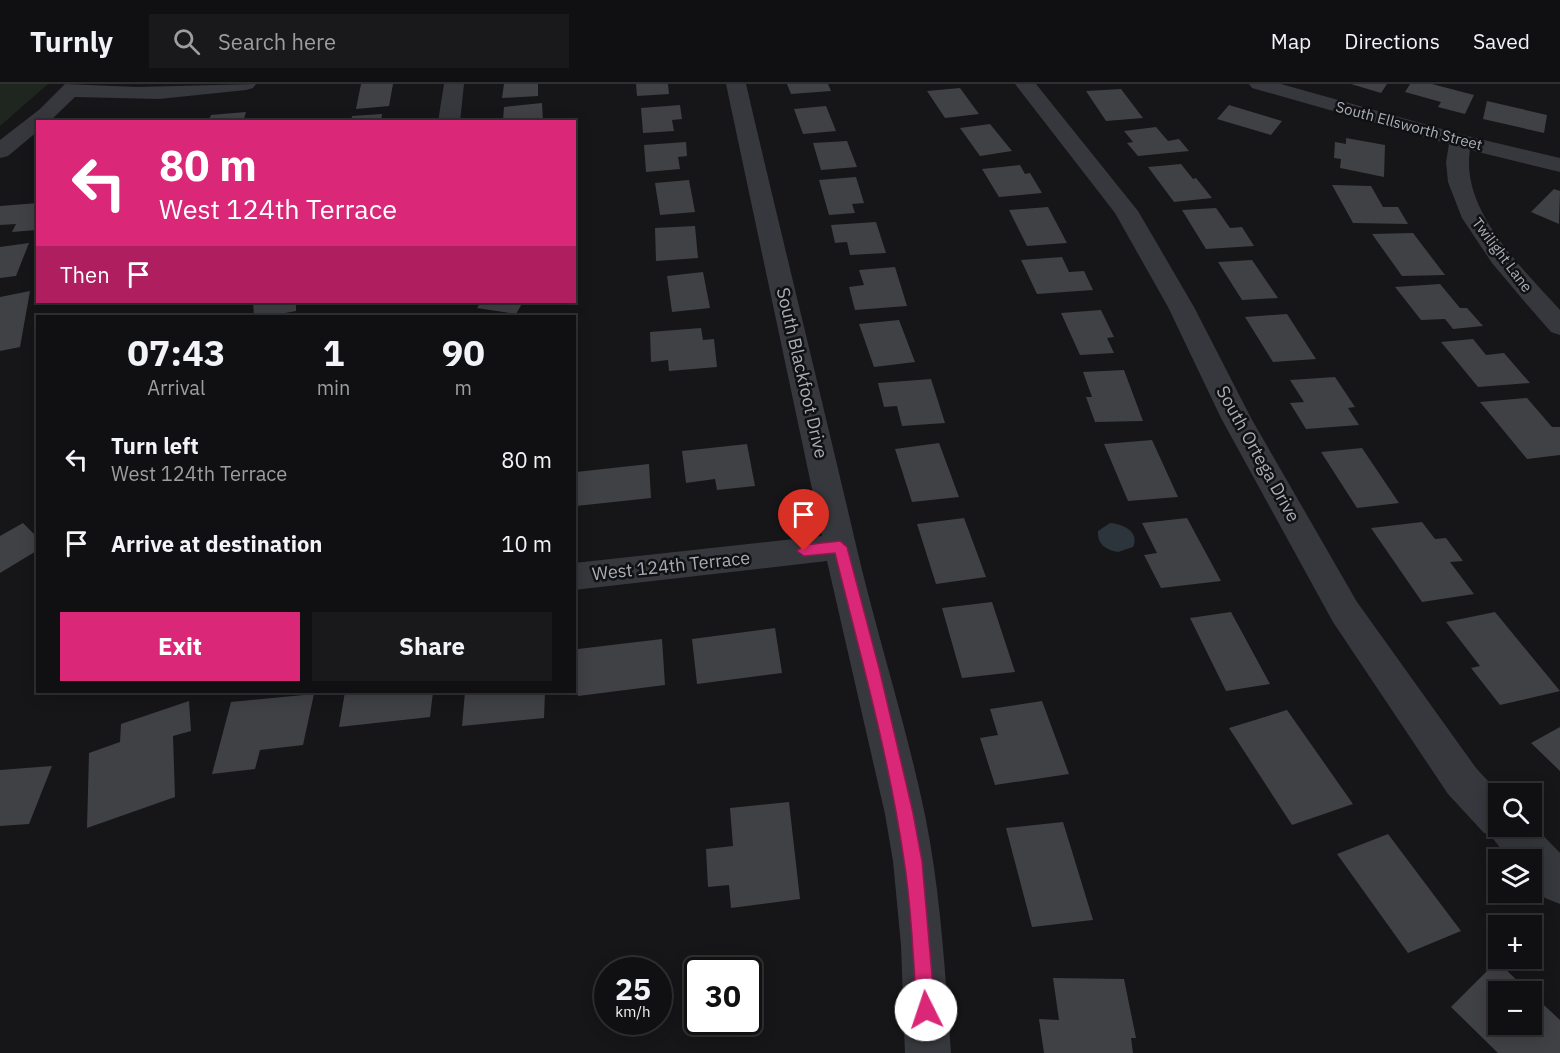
<!DOCTYPE html>
<meta charset="utf-8">
<style>
body{margin:0;font-family:"IBM Plex Sans",sans-serif;background:#19191b;color:#f1f3f6;height:100vh;display:flex;flex-direction:column;font-size:22px;white-space:nowrap}
*{box-sizing:border-box;margin:0}
p{font-size:20px;color:#9c9d9f}
.icon{flex:none;width:33px;height:33px;fill:none;stroke:currentColor;stroke-width:2;stroke-linecap:round;stroke-linejoin:round}
.map{position:relative;flex:1;overflow:hidden}
.drawer{position:absolute;left:36px;top:231px;width:540px;height:378px;display:flex;flex-direction:column;background:#101012;border-radius:0px;box-shadow:0 3px 15px #0003,0 0 0 2px #303032}
.drawer>*{flex:none}
.top-card{position:absolute;left:36px;top:36px;width:540px;height:183px;border-radius:0px;box-shadow:0 3px 15px #0003,0 0 0 2px #303032;background:#db2777;color:#fff;overflow:hidden}
.buttons{position:absolute;left:1488px;top:699px;display:grid;gap:12px}
.buttons a{display:grid;place-items:center;width:54px;height:54px;border-radius:0px;background:#101012;box-shadow:0 3px 15px #0003,0 0 0 2px #303032;font-size:30px}
.speed{position:absolute;left:594px;top:873px;display:flex;gap:12px;font-size:30px;font-weight:700;text-align:center}
.speed>*{display:grid;place-content:center;width:78px;height:78px;border-radius:50%;background:#101012;box-shadow:0 3px 15px #0003,0 0 0 2px #303032;line-height:1}
.speed small{font-size:15px;font-weight:400}
.speed .limit{border:3px solid #111;border-radius:9px;background:#fff;color:#111}
.pin{position:absolute;display:grid;place-items:center;width:51px;height:51px;color:#fff;margin:-62px -26px;border-radius:50% 50% 50% 0;rotate:-45deg;box-shadow:0 0 6px #0007}
.pin .icon{rotate:45deg}
.me{position:absolute;width:66px;margin:-33px;rotate:356deg;stroke-linejoin:round;filter:drop-shadow(0 0 4px #0008)}
.turn{display:flex;align-items:center;gap:21px;height:126px;padding:0 24px;font-size:27px}
.turn .icon{width:78px;height:78px;stroke-width:2.5}
.turn b{display:block;font-size:42px;line-height:51px}
.then{display:flex;align-items:center;height:57px;padding:0 24px;background:#0003;gap:12px;font-size:22px}
.eta{display:flex;justify-content:space-evenly;align-items:center;height:102px;text-align:center}
.eta b{font-size:36px;font-weight:700;line-height:42px}
.primary-button{display:flex;gap:12px;margin-top:auto;padding:12px 24px}
.primary-button a{flex:1;height:69px;border-radius:0px;background:#db2777;color:#fff;font-size:24px;font-weight:700;line-height:69px;text-align:center}
.primary-button a+a{background:#19191b;color:#f1f3f6}
ul{padding:0;list-style:none}
li{display:flex;align-items:center;gap:18px;height:84px;padding:0 24px}
li div{flex:1}
li b{display:block;font-size:22px}
li em{font-style:normal}
header{display:flex;align-items:center;gap:36px;box-sizing:border-box;height:84px;padding:0 30px;background:#101012;border-bottom:2px solid #303032}
header strong{font-size:28px}
nav{display:flex;gap:33px;margin-inline-start:auto;font-size:21px}
.search{width:420px;height:54px;background:#19191b;display:flex;align-items:center;gap:15px;box-sizing:border-box;padding:0 21px;border-radius:0px;color:#9c9d9f;font-size:22px}
.map>svg:first-child{display:block}
</style>
<header>
<strong>Turnly</strong>
<div class="search"><svg class="icon" aria-label="search" viewBox="0 0 24 24"><circle cx="10" cy="10" r="6"/><path d="M15 15l6 6"/></svg>Search here</div>
<nav><a>Map</a><a>Directions</a><a>Saved</a></nav>
</header>
<div class="map">
<svg width="1560" height="969" viewBox="0 0 1560 969">
<rect width="100%" height="100%" fill="#161618"/>
<path fill="#1e261f" d="M0 0H48L0 42Z"/>
<path fill="#2c353c" d="M1110 439C1123 440 1140 448 1133 463L1118 468C1106 466 1097 460 1098 447Z"/>
<path fill="#404145" d="M361 0H393L389 22 356 25Z
M504 0H538V12L502 14Z
M636 0H668L669 10 637 12Z
M787 0H828L831 7 791 10Z
M1351 0H1387L1381 9Z
M1410 0H1432L1474 11 1465 30 1438 23 1441 18 1405 8Z
M960 4 979 30 945 34 927 7Z
M1121 5 1143 34 1106 37 1086 7Z
M1487 17 1547 31 1544 49 1483 35Z
M542 19 543 38 503 37 504 23Z
M680 21 682 35 672 36 674 47 643 49 641 24Z
M1229 21 1282 37 1271 51 1217 35Z
M826 22 836 47 803 50 794 25Z
M246 28 243 38H208L211 31Z
M382 30 381 38H351L352 32Z
M990 40 1012 67 980 72 960 44Z
M1156 43 1168 57 1179 55 1189 67 1138 72 1127 59 1133 58 1124 47Z
M1346 54 1385 61 1384 93 1340 84 1341 75 1334 74 1335 58 1346 60Z
M847 57 857 83 821 86 813 59Z
M686 58 687 72 678 73 680 85 646 88 644 61Z
M1181 80 1193 95 1196 94 1212 114 1174 118 1148 83Z
M1020 81 1025 90 1030 89 1042 109 999 113 982 85Z
M856 93 864 119 852 120 855 129 829 131 819 96Z
M689 96 695 128 660 131 655 99Z
M1332 101 1371 102 1383 123H1398L1408 140 1353 139Z
M1554 105 1560 107 1559 140 1531 128Z
M38 119 36 146 12 148 16 140 0 141V122Z
M1048 123 1067 159 1027 162 1009 126Z
M1216 124 1230 144 1242 143 1254 162 1206 165 1182 126Z
M876 138 886 169 850 171 847 158 835 159 831 141Z
M695 142 698 174 656 177 655 144Z
M1413 149 1445 191 1402 192 1372 150Z
M29 159 16 192 0 194V163Z
M1062 173 1069 188 1084 187 1093 206 1037 210 1021 176Z
M1252 176 1278 214 1242 216 1218 178Z
M895 183 907 222 855 226 849 203 864 201 859 186Z
M703 188 710 224 672 228 667 192Z
M1440 200 1460 224H1467L1483 242 1453 245 1445 235 1421 236 1395 203Z
M30 207 20 263 0 267V213Z
M253 218H296V227L269 232H254Z
M481 218H523L516 230 477 224Z
M1101 226 1114 253 1107 254 1114 269 1080 271 1061 229Z
M1287 230 1316 275 1273 278 1245 233Z
M899 236 915 278 874 283 859 240Z
M701 244 703 256 714 255 717 283 669 287 668 276 651 278 650 248Z
M1473 255 1486 271 1504 269 1530 299 1478 303 1441 258Z
M1124 286 1143 337 1095 338 1086 313H1092L1083 288Z
M1335 293 1355 323 1348 324 1359 341 1306 345 1290 319 1304 318 1290 296Z
M931 295 945 339 902 342 897 322 884 323 878 299Z
M1527 314 1552 343H1560V371L1527 375 1480 318Z
M1152 356 1178 413 1128 417 1104 360Z
M939 359 959 413 912 418 895 365Z
M747 360 755 402 717 406 715 395 686 399 682 367Z
M1362 364 1399 419 1357 424 1321 368Z
M649 380 651 414 576 422V388Z
M964 434 986 493 936 500 917 440Z
M1187 434 1221 497 1161 504 1144 471 1157 469 1142 439Z
M1422 438 1435 455 1446 454 1463 477 1450 478 1474 510 1422 518 1371 444Z
M23 439 38 454V466L0 489V452Z
M992 518 1015 588 962 594 942 524Z
M1231 528 1270 600 1226 607 1190 534Z
M1495 528 1560 607 1500 621 1471 584 1480 582 1446 538Z
M775 544 782 589 697 600 692 555Z
M662 555 665 601 578 612V565Z
M345 608H433L430 633 339 643Z
M465 608H545L544 634 462 642Z
M314 610 303 661 260 666 255 685 212 690 231 618Z
M189 617 191 647 173 652 175 713 87 744 89 669 120 658 121 640Z
M1042 617 1069 690 995 701 980 654 998 651 990 625Z
M1287 626 1353 720 1292 741 1229 644Z
M1560 643V687L1531 659Z
M52 682 29 740 0 742V686Z
M789 718 800 815 731 824 729 801 708 803 706 765 733 762 730 724Z
M1063 738 1093 836 1032 843 1006 744Z
M1388 750 1461 847 1408 869 1337 770Z
M1497 877 1529 908H1498V940H1532V910L1560 936V969H1498L1451 923Z
M1053 894 1124 895 1136 954H1131L1133 969H1044L1039 935 1059 936Z"/>
<g fill="none" stroke-linecap="round" stroke-linejoin="round">
<path fill="#37383d" fill-rule="evenodd" d="M65 0 137 3 256 0 253 4 246 6 159 15 75 13 49 38H38V47L8 72 0 74V56L40 25Z
M444 0H464L460 38H438Z
M726 0H746C782 154 820 307 856 461 877 551 906 640 925 731 941 810 945 889 951 969H905L901 861 893 777 885 730 827 477 574 506V479L822 452Z
M1015 0H1036L1138 127 1194 223 1251 334 1357 518 1476 684 1500 710H1498V742H1532V740L1560 769V820L1545 814 1532 799V776H1510L1490 751 1484 749 1448 710 1333 538 1221 334 1168 223 1115 129Z
M1249 0H1281L1467 52 1560 74V88L1470 66C1460 126 1523 185 1560 226V251L1551 248 1524 217 1492 179 1462 134 1448 98 1446 78 1449 60 1252 4Z"/>
</g>
<path fill="#db2777" stroke="#8e194d" stroke-width="1.5" d="M840 457 847 463 879 584 913 729 922 777 935 926 932 932 926 935 919 932 917 926C913 876 912 825 904 776 889 672 860 570 835 469L804 472 797 467 804 461Z"/>
<g text-anchor="middle" stroke-width="5" stroke-linejoin="round" paint-order="stroke">
<g font-size="15" fill="#a8adb8" stroke="#111113">
<text transform="translate(1409 42) rotate(15)" y="5">South Ellsworth Street</text>
<text transform="translate(1502 171) rotate(53)" y="5">Twilight Lane</text>
</g>
<g font-size="18" fill="#a8adb8" stroke="#111113">
<text transform="translate(802 289) rotate(77)" y="6">South Blackfoot Drive</text>
<text transform="translate(1258 370) rotate(61)" y="6">South Ortega Drive</text>
<text transform="translate(671 482) rotate(-6)" y="6">West 124th Terrace</text>
</g>
</g>
</svg>
<div class="buttons">
<a><svg class="icon" aria-label="search" viewBox="0 0 24 24"><circle cx="10" cy="10" r="6"/><path d="M15 15l6 6"/></svg></a>
<a><svg class="icon" aria-label="layers" viewBox="0 0 24 24"><path d="M12 4l9 5-9 5-9-5zM3 14l9 5 9-5"/></svg></a>
<a>+</a>
<a>−</a>
</div>
<div class="speed"><div>25<small>km/h</small></div><div class="limit">30</div></div>
<div class="pin" style="left:804px;top:467px;background:#d93025"><svg class="icon" aria-label="arrive" viewBox="0 0 24 24"><path d="M6 21V4h12l-3 4 3 4H6"/></svg></div>
<svg class="me" style="left:926px;top:926px" viewBox="-20 -20 40 40"><circle r="19" fill="#fff"/><path d="M0-13L10 11 0 6-10 11z" fill="#db2777"/></svg>
<div class="top-card">
<div class="turn"><svg class="icon" aria-label="left" viewBox="0 0 24 24"><path d="M17 20v-9H6M10 6l-5 5 5 5"/></svg><div><b>80 m</b>West 124th Terrace</div></div>
<div class="then">Then<svg class="icon" aria-label="arrive" viewBox="0 0 24 24"><path d="M6 21V4h12l-3 4 3 4H6"/></svg></div>
</div>
<section class="drawer">
<div class="eta">
<div><b>07:43</b><p>Arrival</p></div>
<div><b>1</b><p>min</p></div>
<div><b>90</b><p>m</p></div>
</div>
<ul>
<li><svg class="icon" aria-label="left" viewBox="0 0 24 24"><path d="M17 20v-9H6M10 6l-5 5 5 5"/></svg><div><b>Turn left</b><p>West 124th Terrace</p></div><em>80 m</em></li>
<li><svg class="icon" aria-label="arrive" viewBox="0 0 24 24"><path d="M6 21V4h12l-3 4 3 4H6"/></svg><div><b>Arrive at destination</b></div><em>10 m</em></li>
</ul>
<div class="primary-button"><a>Exit</a><a>Share</a></div>
</section>
</div>
